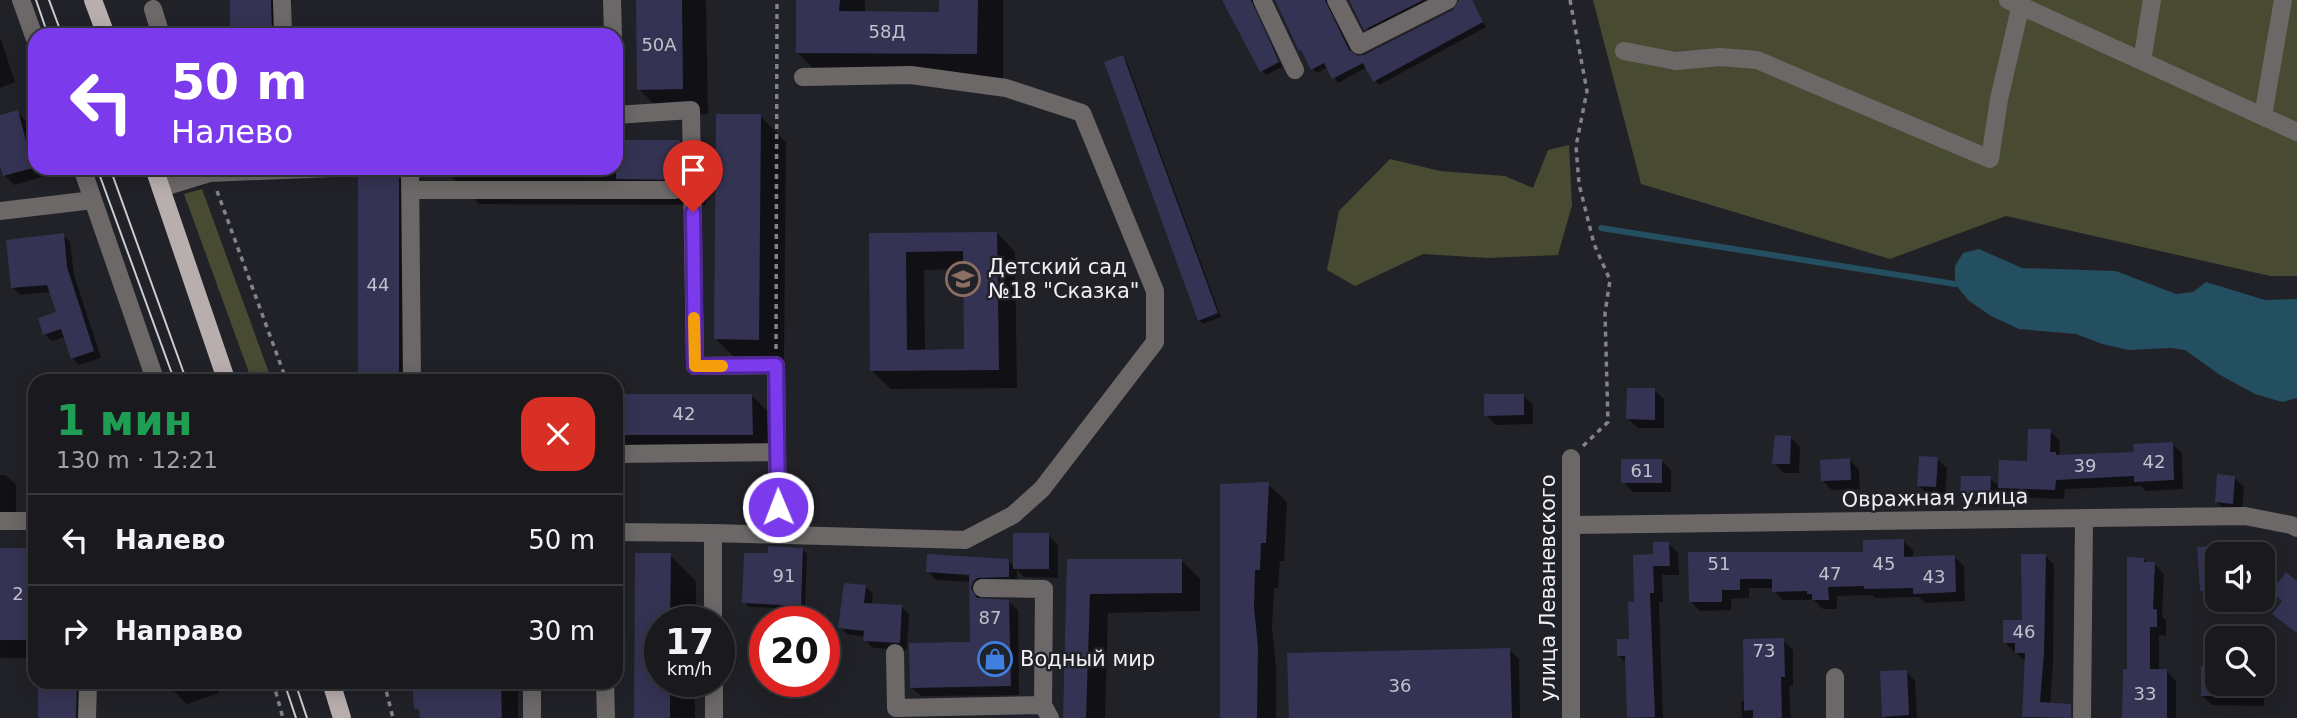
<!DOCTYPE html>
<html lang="ru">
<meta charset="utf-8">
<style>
body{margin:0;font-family:"DejaVu Sans",sans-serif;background:#26262b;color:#f1f3f6;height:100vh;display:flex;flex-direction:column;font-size:26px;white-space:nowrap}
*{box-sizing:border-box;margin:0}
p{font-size:23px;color:#9fa0a4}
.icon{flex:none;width:38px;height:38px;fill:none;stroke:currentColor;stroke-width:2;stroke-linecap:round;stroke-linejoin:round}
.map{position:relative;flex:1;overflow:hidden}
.details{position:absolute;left:28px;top:374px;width:595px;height:315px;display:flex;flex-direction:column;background:#19191e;border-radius:21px;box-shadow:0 4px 18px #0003,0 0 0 2px #37383c}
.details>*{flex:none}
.hud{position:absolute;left:28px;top:28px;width:595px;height:147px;border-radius:21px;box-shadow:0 4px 18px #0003,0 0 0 2px #37383c;background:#7c3aed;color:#fff;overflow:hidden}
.buttons{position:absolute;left:2205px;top:542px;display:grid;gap:14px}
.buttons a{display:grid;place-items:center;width:70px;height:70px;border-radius:14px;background:#19191e;box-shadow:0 4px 18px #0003,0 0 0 2px #37383c;font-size:35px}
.speed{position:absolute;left:644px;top:606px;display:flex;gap:14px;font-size:35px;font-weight:700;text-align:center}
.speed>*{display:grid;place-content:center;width:91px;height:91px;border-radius:50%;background:#19191e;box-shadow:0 4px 18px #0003,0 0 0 2px #37383c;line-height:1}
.speed small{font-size:18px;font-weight:400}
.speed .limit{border:10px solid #d22;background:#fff;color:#111}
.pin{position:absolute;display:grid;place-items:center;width:60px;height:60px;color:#fff;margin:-72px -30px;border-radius:50% 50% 50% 0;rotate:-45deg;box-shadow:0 0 7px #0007}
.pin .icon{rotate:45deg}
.me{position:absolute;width:77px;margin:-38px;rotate:359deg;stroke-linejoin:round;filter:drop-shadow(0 0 5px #0008)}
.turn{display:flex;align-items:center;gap:24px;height:147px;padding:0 28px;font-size:32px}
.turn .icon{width:91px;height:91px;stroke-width:2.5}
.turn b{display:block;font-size:49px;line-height:60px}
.round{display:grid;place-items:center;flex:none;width:74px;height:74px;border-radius:21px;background:#26262b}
.overview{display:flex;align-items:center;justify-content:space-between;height:119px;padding:0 28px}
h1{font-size:42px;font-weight:600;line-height:52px;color:#1e9e55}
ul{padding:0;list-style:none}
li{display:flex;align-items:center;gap:21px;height:91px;padding:0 28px;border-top:2px solid #37383c}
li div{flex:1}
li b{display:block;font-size:26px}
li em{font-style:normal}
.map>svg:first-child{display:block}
</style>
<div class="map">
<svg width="2297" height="718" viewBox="0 0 2297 718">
<rect width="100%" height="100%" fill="#212128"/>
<path fill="#484b32" d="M1593 0H2297V276H2270L2006 216 1890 259 1641 184Z
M1569 145 1572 205 1558 255 1488 258 1423 254 1355 286 1327 270 1339 211 1390 159 1440 171 1505 176 1533 188 1548 150Z
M202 189 272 381H252L184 194Z"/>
<path fill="#234f61" d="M1979 249 2022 268 2116 271 2176 294 2193 292 2206 282 2265 300 2297 299V398L2282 402 2255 394 2220 375 2185 350 2171 348 2129 350 2102 344 2076 334 2019 329 1991 316 1968 300 1955 284V266L1963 253Z"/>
<path fill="#0007" fill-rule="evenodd" d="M232 0H292L290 35H232Z
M637 0H706L708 114 664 115 639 89Z
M798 0H865V13L941 14V0H1003V79L823 78 797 52Z
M1224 0H1256L1255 10 1282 67 1266 75 1262 71Z
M1277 0H1331L1328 4 1352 54 1357 58 1473 6 1486 27 1379 85 1367 67 1338 83 1328 67 1317 73 1313 69 1300 50Z
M1350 0H1435L1370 33Z
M0 37 15 82 0 88Z
M1123 57 1127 62 1221 317 1203 324 1199 320Z
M17 112 27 122 35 152V168H39L42 177 14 185 4 175 0 159V117Z
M760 116 786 142 784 365H742L716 339Z
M616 142H679L705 167 706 205 479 204 453 178V168H616Z
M398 176 418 196 419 382H359Z
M997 233 1015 252 1017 388 891 389 872 371 871 235ZM965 269V351H925L924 270Z
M63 235 70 242 74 275 101 358 79 365 72 358 65 337 52 341 44 334 58 313 51 292 20 295 13 288Z
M1654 390 1664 399V428H1638L1628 419Z
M1523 395 1533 405V424L1496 425 1486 415Z
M616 396H752L778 421V460H616Z
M2050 431 2060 441 2059 457 2135 453 2172 444 2182 453 2183 489 2146 491 2141 486 2065 489 2064 499 2010 497 2000 488 2029 462Z
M1791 438 1800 447 1799 473H1784L1774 463Z
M1937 459 1947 468 1945 496 1928 495 1919 485Z
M1661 460 1671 470V492H1633L1623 482Z
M1850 460 1859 470 1860 489 1832 490 1823 481Z
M0 475H6L16 485V512H0Z
M2234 477 2244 487 2242 512 2226 511 2217 502Z
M1990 478 2000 487 1999 507 1972 506 1962 496Z
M1268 484 1287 502 1284 561H1280L1278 588H1274L1272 627 1276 667V718H1222Z
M1048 535 1058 545V578L1024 577 1017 570V585L981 590 978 600 1009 602 1018 610 1019 695 921 696 912 688 972 644 971 582 936 580 928 571 1008 560 1014 567Z
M1903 541 1913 550V559L1954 556 1964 566 1965 601 1925 603 1919 597 1875 598 1872 595 1837 596V609H1823L1814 600H1783L1774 591V588H1749V598L1731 599V610L1700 611 1690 601V553L1865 554Z
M1669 544 1678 553 1679 575H1665L1662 573 1663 602H1659L1663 718H1628L1627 664 1619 656 1630 640 1636 604 1655 556Z
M2248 546 2257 555H2217V600H2211L2202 591 2199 548Z
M0 550H35V658H0Z
M803 550 807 554 805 609 749 607 744 602 769 555Z
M670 555 696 581V621H660V681H695V718H636Z
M2045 555 2054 565 2053 664 2050 705 2062 714V718H2024L2026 662 2005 643 2023 622Z
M2128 559H2144L2148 564H2154L2164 574 2162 616 2166 621V636L2159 635V671H2167L2176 681V718H2125L2129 671Z
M1181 560 1200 579V611L1108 613 1105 718H1065L1069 561Z
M866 587 873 594 872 605 901 606 909 614 907 650 873 648 865 640V637L847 634 840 627Z
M1783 640 1793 650V686H1789L1791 718H1742L1741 701H1746Z
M1509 650 1519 659 1520 718H1291Z
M2203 668H2217V684H2263V676L2265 678 2264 706 2212 705 2202 695Z
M1906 671 1915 681 1917 718H1886L1884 716Z
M40 682H95L94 718H39Z
M170 682H216L219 693 187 704 172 689Z
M262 682H274L270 685Z
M462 682H518V718H462Z"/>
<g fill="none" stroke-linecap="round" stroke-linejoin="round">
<path stroke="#234f61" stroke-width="6" d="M1601 228 1955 284"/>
</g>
<path fill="#353353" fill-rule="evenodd" d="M230 0H271L272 35H230Z
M636 0H682L683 89 637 90Z
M796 0H840L839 11 939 12V0H978L977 54 796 53Z
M1222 0H1251L1279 62 1260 72Z
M1275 0H1325L1349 50 1358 56 1364 55 1453 10 1459 0H1472L1483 22 1373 82 1363 63 1332 79 1324 63 1311 70 1301 50 1299 51Z
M1349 0H1423L1364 30Z
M1123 55 1218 313 1198 321 1104 62Z
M18 110 33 168 3 176 0 166V115Z
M716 114H761L759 340 714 339Z
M616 140H680L681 180 616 179Z
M358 174H399V382H358Z
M997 232 999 370 870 371 869 233ZM963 251 964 349 907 350 906 252Z
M64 233 67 267 94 351 71 359 61 329 43 335 38 318 56 312 47 285 11 288 6 240Z
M1627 388H1655V420L1626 419Z
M616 394H752L753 435H616Z
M1484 394H1524V415L1484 416Z
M2028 429H2051L2050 452H2056V455L2134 452 2133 444 2173 442 2174 480 2134 482V476L2056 480 2055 490 1998 488 1999 460 2027 461Z
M1775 435 1791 436 1790 464H1772Z
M1919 456 1938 457 1936 487 1917 486Z
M1850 458 1851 480 1821 481 1820 460Z
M1621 459H1662V483H1621Z
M2217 474 2235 476 2233 504 2215 502Z
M1961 476H1991L1990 498 1960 497Z
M1269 482 1266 543H1261L1260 570H1255L1254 607 1258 647 1257 718H1220V484Z
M1013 533H1049V569H1013Z
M1904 539V557L1955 555 1956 592 1913 594V588L1864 589V586L1828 587 1829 600H1812V594H1807V591L1772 592V579H1740V590H1722V602H1689L1688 552H1863V540Z
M1653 542H1669L1670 566H1653V563L1654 593H1650L1655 717 1627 718 1625 656H1617V639H1629L1628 602H1634L1633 555 1653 554Z
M768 546 803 548 801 606 742 603 744 553H768Z
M2217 546V590L2200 591 2197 547Z
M0 548H35V640H0Z
M635 553H671L670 621H660V681H670V718H634Z
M927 554 1009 559V577L977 578 973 582 971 588 977 598 1009 600 1011 686 910 688 909 643 970 642 969 575 926 572Z
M2021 554H2046L2044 653 2040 702 2071 704V718L2022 717 2025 653H2015V643H2003V620H2022Z
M2127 557 2144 558V562H2155L2153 609 2157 610V627H2150V669H2167V718H2122L2123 669H2127Z
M1067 559H1182V593L1090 594 1086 718H1063Z
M2286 572 2297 581V633L2272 614 2282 601 2271 592Z
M844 583 866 585 864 603 902 605 900 643 863 641 864 631 838 628Z
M1784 638 1785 677H1781L1782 718H1753V710L1744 711 1743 639Z
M1510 648 1512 718H1289L1287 653Z
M2201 666H2217V696H2201Z
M1907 670 1909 715 1882 717 1880 671Z
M38 682H77L76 718H38Z
M412 682H501L502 718H420L419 709H414Z"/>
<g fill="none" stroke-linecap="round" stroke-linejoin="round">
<path stroke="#83838a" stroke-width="3.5" stroke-dasharray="5 5" stroke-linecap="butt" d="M1570 0 1587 91 1576 146 1579 184 1594 244 1610 280 1605 313 1608 422 1583 446
M217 191 287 382
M776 349 777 0
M273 682 283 718
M384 682 393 718
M276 690 296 682"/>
<path stroke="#6c6868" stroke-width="18" d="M21 0 35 39
M282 0 283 35
M612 0 613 35
M1262 0 1295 70
M1336 0 1359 45 1448 0
M2008 0 2297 132
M153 9 161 35
M1624 51 1676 61 1720 57 1757 60 1990 159 1999 99 2022 0
M2142 61 2152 0
M616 115 691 110 695 366 776 365 778 535
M2263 116 2283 0
M82 168 156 382
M410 168 412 382
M161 188 210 173 332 168
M410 190H675
M0 211 93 200
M616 454 777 452
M0 521H35
M1572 525 2245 516 2291 525 2297 528
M616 532 713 533
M982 588 1044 589 1043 705
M713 621V533L965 540 1013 515 1042 489 1155 342V291L1082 113 1006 88 911 75 803 77
M895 653 896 708 1043 705 1050 718
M1835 677V718
M714 681V718
M532 682V718
M605 682 606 718
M87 718 88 682
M1571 718V458
M2082 718 2084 519"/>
<path stroke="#b8aeae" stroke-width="18" d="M93 0 106 35
M154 168 227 382
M331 682 342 718"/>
<path stroke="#ccccd2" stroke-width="2" d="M36 0 48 35
M49 0 62 35
M97 168 175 382
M110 168 187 382
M284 682 296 718
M295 682 307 718"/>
</g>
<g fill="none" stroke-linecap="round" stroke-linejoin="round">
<g stroke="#51269a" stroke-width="18">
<path id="route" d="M693 212 695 366 776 365 778 507"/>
</g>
<use href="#route" stroke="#7c3aed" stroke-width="12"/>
<path stroke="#f59e0b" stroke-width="12" d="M694 318 695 366H722"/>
</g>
<defs>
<g id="school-ring" transform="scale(1.75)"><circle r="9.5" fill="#212128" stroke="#8d6e63" stroke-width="1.5"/><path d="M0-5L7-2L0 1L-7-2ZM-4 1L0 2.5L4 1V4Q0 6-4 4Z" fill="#8d6e63"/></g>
<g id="shop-ring" transform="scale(1.75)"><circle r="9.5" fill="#212128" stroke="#3f7fe0" stroke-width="1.5"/><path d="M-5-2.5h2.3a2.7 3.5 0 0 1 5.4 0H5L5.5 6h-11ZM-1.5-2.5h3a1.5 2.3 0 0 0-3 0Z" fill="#3f7fe0"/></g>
</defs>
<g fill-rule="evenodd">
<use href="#school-ring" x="963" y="279"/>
<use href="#shop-ring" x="995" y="659"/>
</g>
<g text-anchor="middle" stroke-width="5" stroke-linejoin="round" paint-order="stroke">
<g font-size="18" fill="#c1c1cc">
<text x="887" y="38">58Д</text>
<text x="659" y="51">50А</text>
<text x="378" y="291">44</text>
<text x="684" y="420">42</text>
<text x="2154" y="468">42</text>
<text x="2085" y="472">39</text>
<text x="1642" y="477">61</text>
<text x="1719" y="570">51</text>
<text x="1884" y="570">45</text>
<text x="1830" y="580">47</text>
<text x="784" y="582">91</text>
<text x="1934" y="583">43</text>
<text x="18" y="600">2</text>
<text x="990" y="624">87</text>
<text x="2024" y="638">46</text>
<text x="1764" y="657">73</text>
<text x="1400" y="692">36</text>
<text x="2145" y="700">33</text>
</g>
<g font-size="21" fill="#f0f0f5" stroke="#212128" text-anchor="start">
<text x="988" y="274">Детский сад<tspan x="988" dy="24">№18 "Сказка"</tspan></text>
<text x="1020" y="666">Водный мир</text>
</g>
<g font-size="21" fill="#f0f0f5" stroke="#212128">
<text transform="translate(1935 498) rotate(-1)" y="7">Овражная улица</text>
<text transform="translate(1548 588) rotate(-90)" y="7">улица Леваневского</text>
</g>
</g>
</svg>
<div class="buttons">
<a><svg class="icon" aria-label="sound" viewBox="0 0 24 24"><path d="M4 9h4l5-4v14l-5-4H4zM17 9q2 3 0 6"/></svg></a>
<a><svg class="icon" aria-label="search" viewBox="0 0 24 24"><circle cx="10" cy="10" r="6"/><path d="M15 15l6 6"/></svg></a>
</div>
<div class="speed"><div>17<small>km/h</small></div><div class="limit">20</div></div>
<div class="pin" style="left:693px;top:212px;background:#d93025"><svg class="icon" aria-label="arrive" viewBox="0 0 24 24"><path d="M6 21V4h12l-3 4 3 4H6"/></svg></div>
<svg class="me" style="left:778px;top:507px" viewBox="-20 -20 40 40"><circle r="17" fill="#7c3aed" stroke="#fff" stroke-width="3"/><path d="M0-11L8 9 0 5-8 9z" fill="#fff"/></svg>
<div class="hud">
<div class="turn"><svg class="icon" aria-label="left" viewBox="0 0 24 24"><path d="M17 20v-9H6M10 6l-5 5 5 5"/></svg><div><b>50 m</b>Налево</div></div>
</div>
<section class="details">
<div class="overview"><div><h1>1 мин</h1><p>130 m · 12:21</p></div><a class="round" style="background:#d93025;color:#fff"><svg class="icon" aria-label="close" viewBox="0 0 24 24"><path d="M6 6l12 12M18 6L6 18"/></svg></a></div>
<ul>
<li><svg class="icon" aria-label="left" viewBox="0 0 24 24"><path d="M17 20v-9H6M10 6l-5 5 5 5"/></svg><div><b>Налево</b></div><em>50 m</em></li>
<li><svg class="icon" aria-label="right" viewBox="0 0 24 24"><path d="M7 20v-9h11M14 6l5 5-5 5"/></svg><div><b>Направо</b></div><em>30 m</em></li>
</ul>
</section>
</div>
